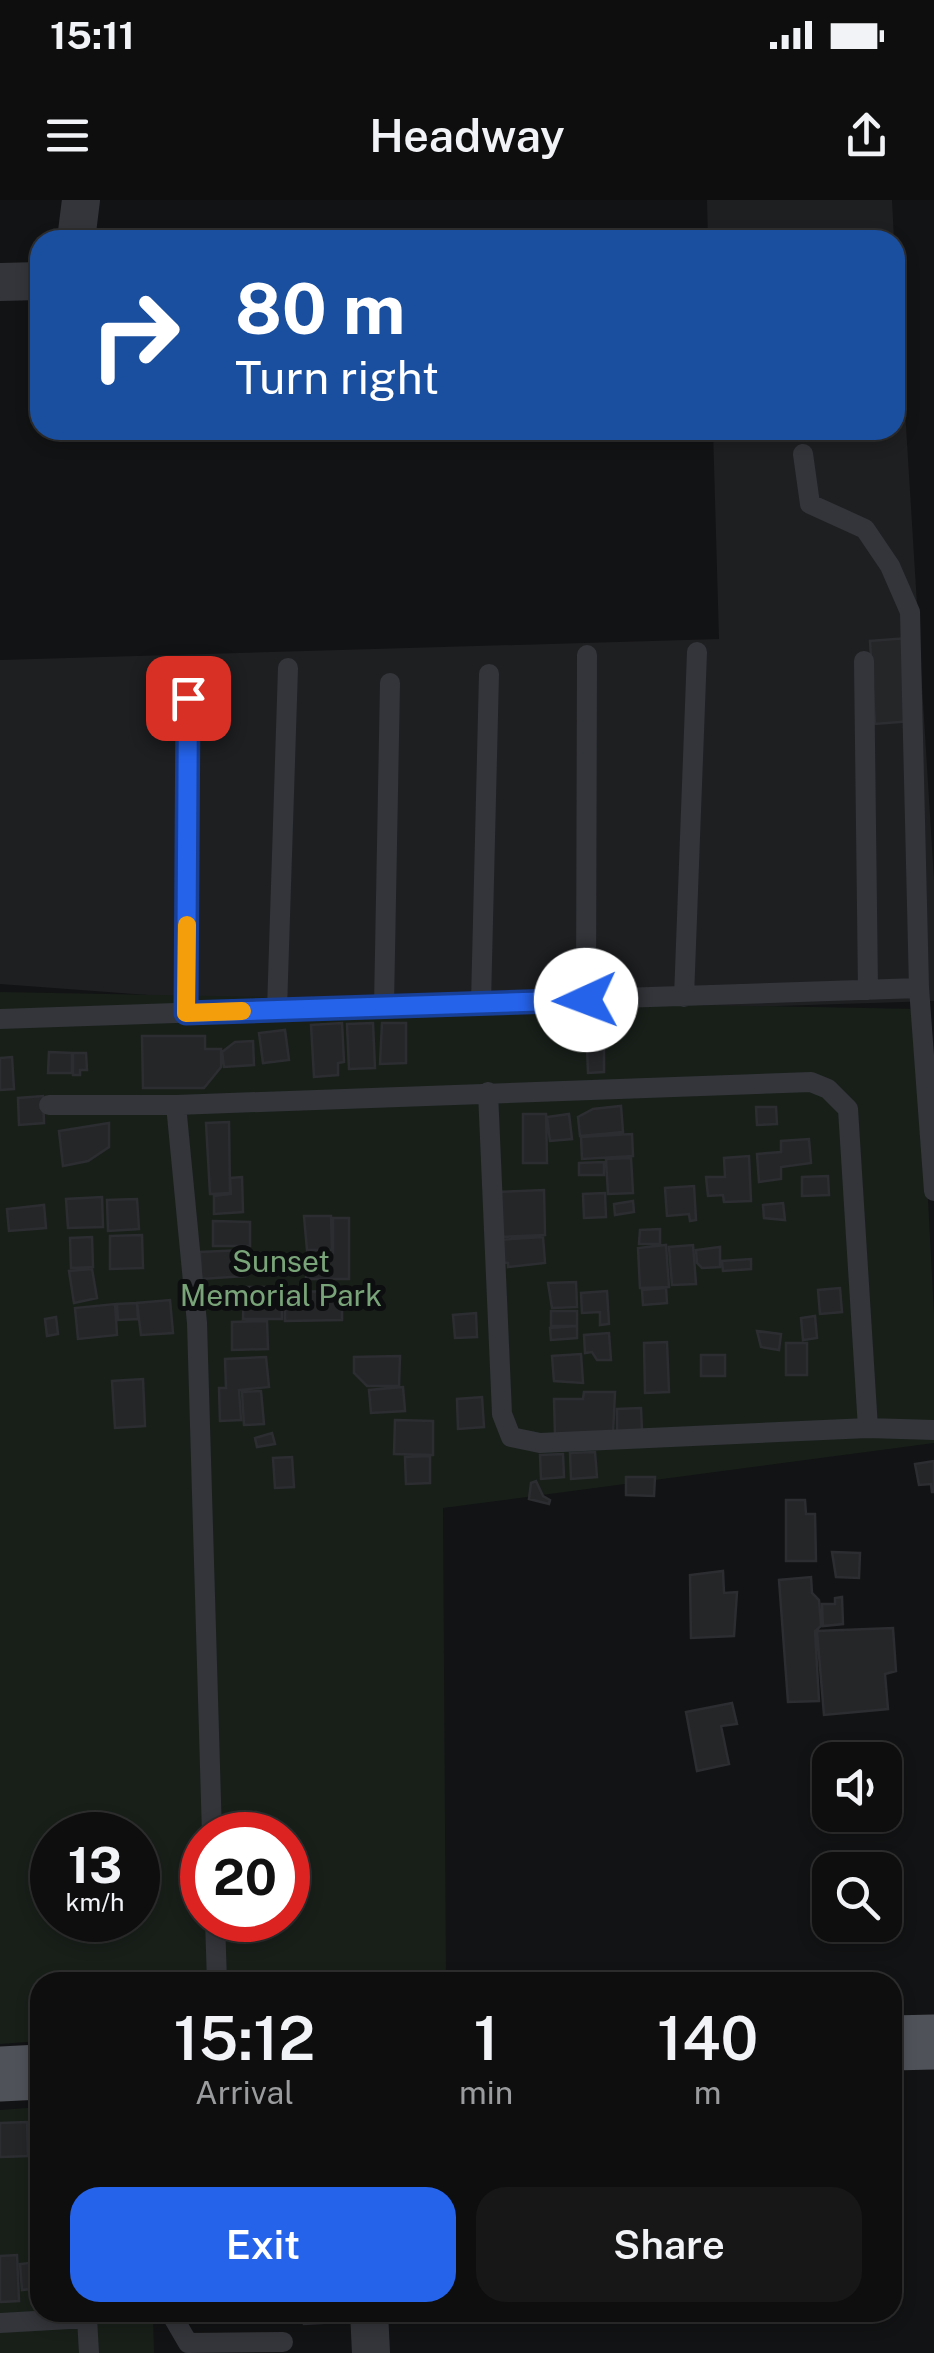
<!DOCTYPE html>
<style>
body{margin:0;font-family:"Public Sans",sans-serif;background:#171718;color:#f1f3f6;height:100vh;display:flex;flex-direction:column;font-size:38px;white-space:nowrap}
*{box-sizing:border-box;margin:0}
p{font-size:32px;color:#9b9c9e}
.icon{flex:none;width:55px;height:55px;fill:none;stroke:currentColor;stroke-width:2;stroke-linecap:round;stroke-linejoin:round}
.map{position:relative;flex:1;overflow:hidden}
.details{position:absolute;left:30px;top:1772px;width:872px;height:350px;display:flex;flex-direction:column;background:#0e0e0f;border-radius:30px;box-shadow:0 5px 15px #0003,0 0 0 2px #2e2e2f}
.details>*{flex:none}
.guide{position:absolute;left:30px;top:30px;width:875px;height:210px;border-radius:30px;box-shadow:0 5px 15px #0003,0 0 0 2px #2e2e2f;background:#1a4fa0;color:#fff;overflow:hidden}
.buttons{position:absolute;left:812px;top:1542px;display:grid;gap:20px}
.buttons a{display:grid;place-items:center;width:90px;height:90px;border-radius:20px;background:#0e0e0f;box-shadow:0 5px 15px #0003,0 0 0 2px #2e2e2f;font-size:50px}
.speed{position:absolute;left:30px;top:1612px;display:flex;gap:20px;font-size:50px;font-weight:700;text-align:center}
.speed>*{display:grid;place-content:center;width:130px;height:130px;border-radius:50%;background:#0e0e0f;box-shadow:0 5px 15px #0003,0 0 0 2px #2e2e2f;line-height:1}
.speed small{font-size:25px;font-weight:400}
.speed .limit{border:15px solid #d22;background:#fff;color:#111}
.pin{position:absolute;display:grid;place-items:center;width:85px;height:85px;color:#fff;margin:-42px;border-radius:20px;box-shadow:0 5px 15px #0006}
.me{position:absolute;width:110px;margin:-55px;rotate:268deg;stroke-linejoin:round;filter:drop-shadow(0 0 8px #0008)}
.turn{display:flex;align-items:center;gap:35px;height:210px;padding:0 40px;font-size:45px}
.turn .icon{width:130px;height:130px;stroke-width:2.5}
.turn b{display:block;font-size:70px;line-height:85px}
.eta{display:flex;justify-content:space-evenly;align-items:center;height:170px;text-align:center}
.eta b{font-size:60px;font-weight:600;line-height:70px}
.primary-button{display:flex;gap:20px;margin-top:auto;padding:20px 40px}
.primary-button a{flex:1;height:115px;border-radius:30px;background:#2563eb;color:#fff;font-size:40px;font-weight:600;line-height:115px;text-align:center}
.primary-button a+a{background:#171718;color:#f1f3f6}
.status{display:flex;justify-content:space-between;align-items:center;height:70px;padding:0 50px;background:#0e0e0f;direction:ltr}
.status svg{height:28px;fill:currentColor}
header{display:flex;justify-content:space-between;align-items:center;height:130px;padding:0 40px;background:#0e0e0f;font-size:45px;font-weight:600}
.map>svg:first-child{display:block}
</style>
<div class="status"><b>15:11</b><svg viewBox="0 0 49 12"><path d="M0 12V9h3v3zM5 12V6h3v6zM10 12V3h3v9zM15 12V0h3v12zM26 1h20v11H26zM47 4h2v5h-2z"/></svg></div>
<header><svg class="icon" aria-label="menu" viewBox="0 0 24 24"><path d="M4 6h16M4 12h16M4 18h16"/></svg>Headway<svg class="icon" aria-label="share" viewBox="0 0 24 24"><path d="M12 15V3M7 8l5-5 5 5M5 13v7h14v-7"/></svg></header>
<div class="map">
<svg width="934" height="2153" viewBox="0 0 934 2153">
<rect width="100%" height="100%" fill="#121314"/>
<path fill="#1e1f21" d="M707 0H892L894 40H708Z
M895 48 934 680V801L442 817 0 784V460L719 439 713 230H895Z"/>
<path fill="#181f19" fill-rule="evenodd" d="M0 792 918 809 934 1114V1243L443 1308 446 1782H40V1841L0 1844ZM52 1635H138V1720H52ZM202 1635H288V1720H202Z
M40 1907V2112L153 2113 154 2153H0V1910Z"/>
<path fill="#252628" stroke="#2c2d31" stroke-width="2.5" d="M908 438 911 521 875 524 870 441Z
M342 823 344 862 338 863V875L314 877 311 825Z
M373 823 375 868 349 869 347 824Z
M382 823H406V863L380 864Z
M591 827H603V844H591Z
M285 830 289 860 263 863 259 833Z
M142 836H205V849H221V867L204 888H143Z
M253 841 254 865 224 867 222 852 235 842Z
M604 846V872L588 873 587 847Z
M49 852 72 853V873H48Z
M73 853H86L87 870H80V875H73Z
M12 857 14 889 0 890V858Z
M43 896 44 923 19 925 18 898Z
M621 906 623 932 580 936 578 917 593 909Z
M756 907H776L777 924 757 925Z
M523 914H546L547 963H523Z
M569 914 572 939 550 941 547 917Z
M229 922 230 993 210 994 206 923Z
M109 923V947L88 961 63 966 59 931Z
M632 934 633 956 582 959 581 937Z
M809 939 811 963 781 967V979L759 982 757 954 781 952V941Z
M749 956 751 1001 724 1002 723 995 708 996 706 977H725L724 958Z
M631 958 633 993 608 994 606 959Z
M604 962V975H579V963Z
M828 976 829 995 802 996V977Z
M242 977 243 1012 214 1014V996L231 994 230 978Z
M694 986 696 1020 690 1021 689 1014 667 1016 665 988Z
M544 990 545 1035 498 1037 496 992Z
M605 993 606 1017 584 1018 583 994Z
M102 997 103 1027 68 1028 66 999Z
M137 999 139 1029 108 1031 107 1000Z
M633 1001 634 1012 615 1015 614 1004Z
M783 1003 785 1020 764 1018 763 1005Z
M44 1005 46 1028 9 1031 7 1009Z
M304 1016H331L332 1050H307Z
M333 1018H349V1079H306L307 1053H333Z
M213 1021 250 1022V1046H213Z
M660 1029V1044H639L640 1030Z
M142 1035 143 1068 110 1069V1036Z
M92 1037 93 1067 71 1068 70 1038Z
M543 1037 545 1063 508 1067V1063L498 1062 497 1040Z
M666 1045 669 1087 640 1088 638 1048Z
M693 1045 696 1084 672 1085 669 1047Z
M720 1047V1067L702 1068 697 1063 696 1050Z
M244 1050 245 1076 201 1079 200 1052Z
M751 1059V1069L723 1071 722 1061Z
M92 1069 97 1098 74 1103 69 1071Z
M576 1082 577 1107 552 1108 548 1083Z
M244 1087H282V1119H243Z
M666 1088 667 1103 643 1105 642 1090Z
M840 1088 842 1112 820 1114 818 1090Z
M342 1091V1120L285 1121V1092Z
M607 1091 609 1124 600 1125V1112L582 1113 581 1093Z
M170 1100 173 1133 141 1135 137 1103Z
M137 1103 138 1119 118 1120 117 1104Z
M115 1104 117 1135 78 1139 75 1108Z
M551 1111H577V1126H551Z
M476 1113 477 1137 455 1138 453 1115Z
M815 1116 817 1138 803 1140 801 1118Z
M56 1117 58 1134 47 1136 45 1119Z
M267 1121 268 1149 232 1150V1122Z
M577 1126V1138L551 1140 550 1128Z
M757 1131 781 1134 779 1150 761 1147Z
M609 1133 611 1160H597L592 1152 585 1153 584 1135Z
M667 1142 669 1192 645 1193 644 1143Z
M786 1143H807V1175H786Z
M581 1154 583 1183 554 1181 552 1156Z
M701 1155H725V1176H701Z
M400 1156 399 1186H367L354 1173V1157Z
M266 1157 269 1187 239 1190 241 1220 220 1221 219 1188H226L225 1159Z
M143 1179 145 1226 115 1228 112 1181Z
M403 1187 405 1211 371 1213 369 1190Z
M261 1191 264 1224 244 1225 242 1192Z
M584 1192H615L613 1234 555 1235 554 1199H583Z
M482 1197 484 1227 458 1229 457 1199Z
M641 1208 642 1231 617 1232V1209Z
M395 1220 433 1221V1255L394 1254Z
M272 1233 275 1244 257 1247 255 1238Z
M595 1252 597 1277 571 1279 570 1253Z
M563 1254 564 1277 541 1279 540 1255Z
M430 1256V1283L406 1284 405 1257Z
M292 1257 294 1287 275 1288 273 1258Z
M934 1261V1292H932L931 1284 919 1285 915 1264Z
M626 1277H655L654 1296 626 1295Z
M536 1281 543 1296 550 1300 549 1304 529 1299 531 1283Z
M786 1300H805L806 1314H815L816 1361H786Z
M832 1352 860 1353 859 1378 836 1377Z
M723 1371 724 1393 737 1392 734 1436 691 1438 690 1375Z
M811 1377 812 1393 819 1400 821 1426 815 1431 819 1501 788 1502 779 1380Z
M842 1397 843 1424 823 1426 822 1404H835V1398Z
M893 1428 896 1471 885 1474 888 1509 824 1515 817 1431Z
M732 1503 737 1524 721 1526 729 1564 697 1571 686 1512Z
M27 1922 28 1956 0 1957V1923Z
M17 2055 19 2101 0 2102V2056Z
M40 2062V2088L22 2090 20 2064Z
M303 2112H355V2121L304 2124Z"/>
<g fill="none" stroke-linecap="round" stroke-linejoin="round">
<path stroke="#33353a" stroke-width="20" d="M803 254 810 304 865 329 890 366 910 412 919 788 934 991
M864 461 868 790
M684 797 697 452
M586 800 587 455
M481 803 489 474
M384 806 390 483
M277 810 288 468
M187 813 188 499
M0 819 919 788
M488 892 502 1214 511 1237 540 1243 868 1228 934 1230
M49 905H176L811 882 828 889 848 909 868 1228
M176 905 197 1123 212 1635
M215 1720 217 1782
M170 2112 188 2143 283 2142
M0 2123 87 2118 89 2153"/>
<path stroke="#33353a" stroke-width="38" d="M76 40 81 0
M0 82 40 81
M369 2112 371 2153"/>
<path stroke="#4f5259" stroke-width="55" d="M892 1843 934 1842
M0 1874 40 1872"/>
</g>
<g fill="none" stroke-linecap="round" stroke-linejoin="round">
<g stroke="#184099" stroke-width="25">
<path id="route" d="M188 498 186 813 586 800"/>
</g>
<use href="#route" stroke="#2563eb" stroke-width="18"/>
<path stroke="#f59e0b" stroke-width="18" d="M187 725 186 813 242 811"/>
</g>
<g text-anchor="middle" stroke-width="10" stroke-linejoin="round" paint-order="stroke">
<g font-size="30" fill="#79a378" stroke="#0d0e0f">
<text x="281" y="1072">Sunset<tspan x="281" dy="34">Memorial Park</tspan></text>
</g>
</g>
</svg>
<div class="buttons">
<a><svg class="icon" aria-label="sound" viewBox="0 0 24 24"><path d="M4 9h4l5-4v14l-5-4H4zM17 9q2 3 0 6"/></svg></a>
<a><svg class="icon" aria-label="search" viewBox="0 0 24 24"><circle cx="10" cy="10" r="6"/><path d="M15 15l6 6"/></svg></a>
</div>
<div class="speed"><div>13<small>km/h</small></div><div class="limit">20</div></div>
<div class="pin" style="left:188px;top:498px;background:#d93025"><svg class="icon" aria-label="arrive" viewBox="0 0 24 24"><path d="M6 21V4h12l-3 4 3 4H6"/></svg></div>
<svg class="me" style="left:586px;top:800px" viewBox="-20 -20 40 40"><circle r="19" fill="#fff"/><path d="M0-13L10 11 0 6-10 11z" fill="#2563eb"/></svg>
<div class="guide">
<div class="turn"><svg class="icon" aria-label="right" viewBox="0 0 24 24"><path d="M7 20v-9h11M14 6l5 5-5 5"/></svg><div><b>80 m</b>Turn right</div></div>
</div>
<section class="details">
<div class="eta">
<div><b>15:12</b><p>Arrival</p></div>
<div><b>1</b><p>min</p></div>
<div><b>140</b><p>m</p></div>
</div>
<div class="primary-button"><a>Exit</a><a>Share</a></div>
</section>
</div>
